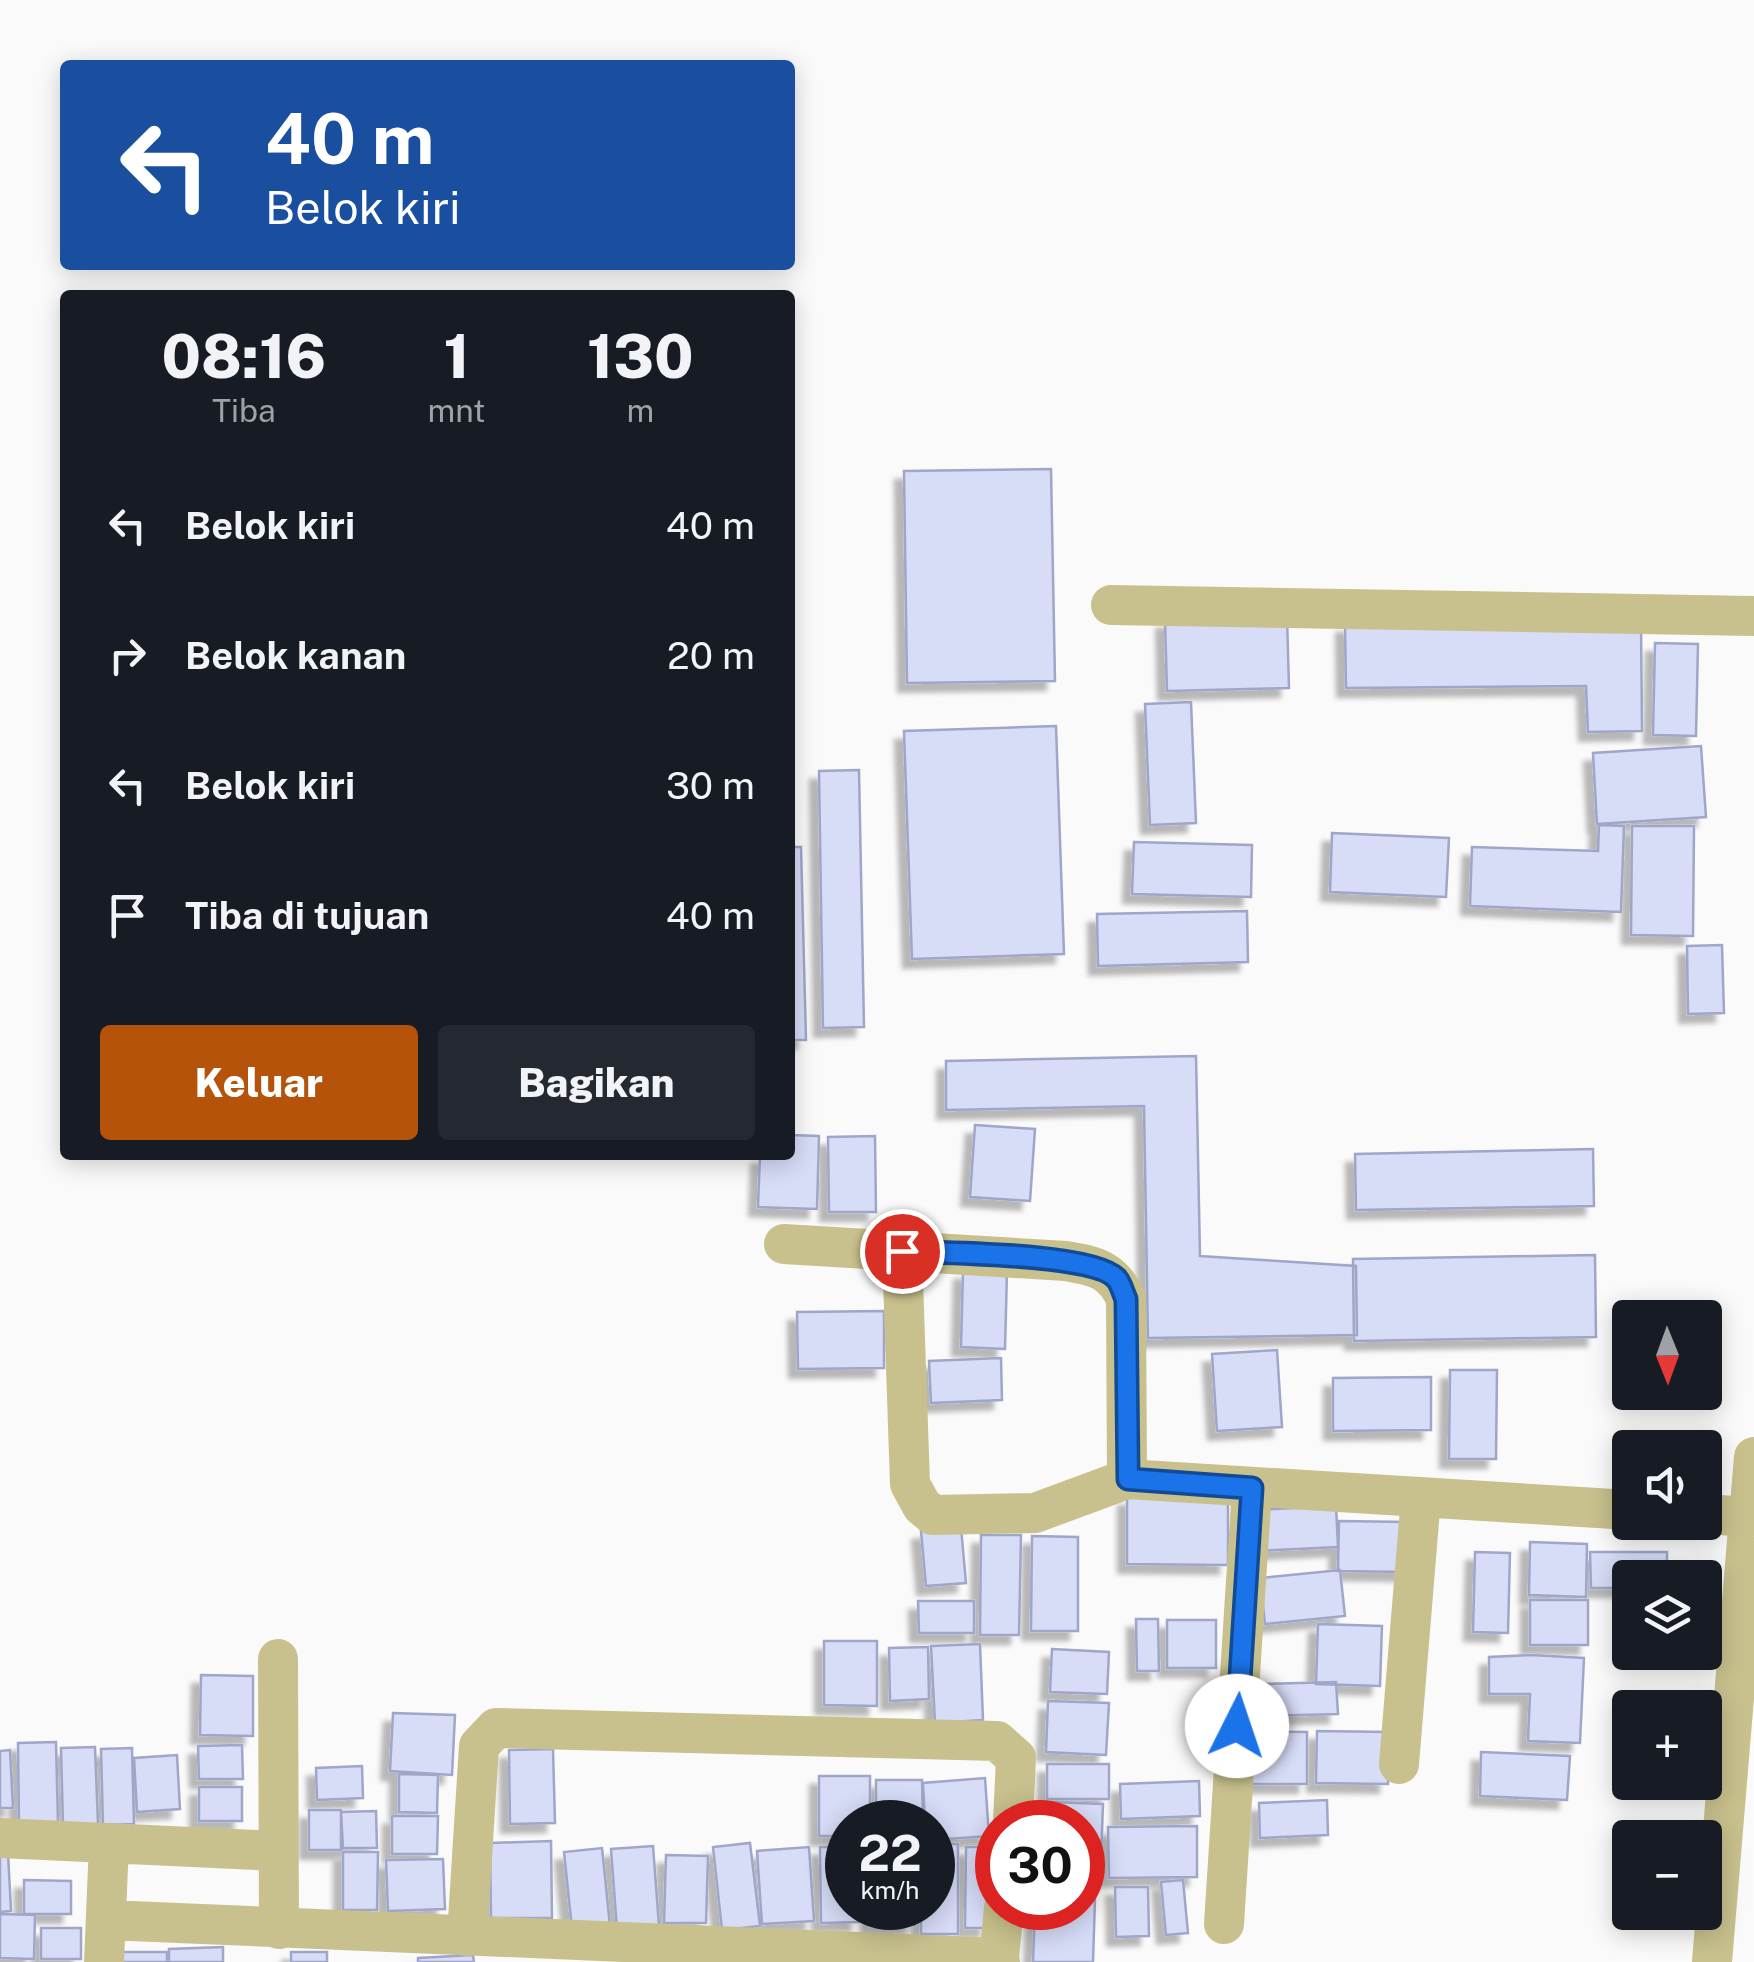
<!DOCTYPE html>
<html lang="id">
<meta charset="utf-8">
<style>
body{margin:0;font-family:"Public Sans",sans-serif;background:#242831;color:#f1f3f6;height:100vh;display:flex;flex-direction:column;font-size:38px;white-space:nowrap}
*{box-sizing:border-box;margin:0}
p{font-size:32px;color:#9ea1a6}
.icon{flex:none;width:55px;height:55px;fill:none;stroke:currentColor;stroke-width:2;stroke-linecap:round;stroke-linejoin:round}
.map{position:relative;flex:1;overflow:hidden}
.panel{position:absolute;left:60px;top:290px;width:735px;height:870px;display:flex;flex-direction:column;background:#171b24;border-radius:10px;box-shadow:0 5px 25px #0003}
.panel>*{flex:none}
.hud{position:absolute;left:60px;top:60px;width:735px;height:210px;border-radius:10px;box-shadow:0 5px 25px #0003;background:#1a4fa0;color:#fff;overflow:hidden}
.needle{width:65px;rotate:179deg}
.controls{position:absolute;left:1612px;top:1300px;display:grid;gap:20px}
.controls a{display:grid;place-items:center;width:110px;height:110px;border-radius:10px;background:#171b24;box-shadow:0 5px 25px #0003;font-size:50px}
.speed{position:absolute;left:825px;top:1800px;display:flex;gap:20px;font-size:50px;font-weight:700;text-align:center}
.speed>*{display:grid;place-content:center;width:130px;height:130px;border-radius:50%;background:#171b24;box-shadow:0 5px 25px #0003;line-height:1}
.speed small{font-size:25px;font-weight:400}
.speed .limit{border:15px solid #d22;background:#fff;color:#111}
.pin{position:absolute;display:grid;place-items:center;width:85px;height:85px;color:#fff;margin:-42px;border:5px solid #fff;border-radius:50%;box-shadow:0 2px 10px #0007}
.me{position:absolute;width:110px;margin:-55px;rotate:4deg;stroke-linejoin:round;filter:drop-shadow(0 0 8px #0008)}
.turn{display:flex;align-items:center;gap:35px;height:210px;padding:0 40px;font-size:45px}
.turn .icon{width:130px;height:130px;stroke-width:2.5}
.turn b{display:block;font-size:70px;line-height:85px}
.eta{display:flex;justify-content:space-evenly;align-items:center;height:170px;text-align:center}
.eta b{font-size:60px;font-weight:800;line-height:70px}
.primary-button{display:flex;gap:20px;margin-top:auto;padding:20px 40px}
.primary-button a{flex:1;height:115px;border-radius:10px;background:#b45309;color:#fff;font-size:40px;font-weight:800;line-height:115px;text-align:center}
.primary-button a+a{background:#242831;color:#f1f3f6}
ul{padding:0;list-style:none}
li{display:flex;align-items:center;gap:30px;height:130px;padding:0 40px}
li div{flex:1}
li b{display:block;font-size:38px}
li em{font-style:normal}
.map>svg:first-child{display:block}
</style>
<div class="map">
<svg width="1754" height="1962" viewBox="0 0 1754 1962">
<defs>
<filter id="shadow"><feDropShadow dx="-9" dy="9" stdDeviation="2.5" flood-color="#0004"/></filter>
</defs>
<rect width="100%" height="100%" fill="#fafafa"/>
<path fill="#d7dcf7" stroke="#9fa6c8" stroke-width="2.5" filter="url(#shadow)" d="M1051 469 1055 681 907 683 904 471Z
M1287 617 1289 688 1167 691 1165 620Z
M1641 622 1642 731 1588 732 1586 686 1346 688 1345 624Z
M1655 643 1698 644 1696 736 1653 735Z
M1191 702 1196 823 1150 825 1145 704Z
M1056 726 1064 954 912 959 904 731Z
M1701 746 1706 817 1597 824 1593 753Z
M859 770 864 1027 823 1028 819 771Z
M1599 825 1624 826 1621 912 1470 906 1472 847 1598 851Z
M1632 826H1694L1693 936 1631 935Z
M1332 833 1449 838 1446 897 1330 892Z
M1134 842 1252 845 1251 897 1132 894Z
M790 847H801L806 1040H790Z
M1247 911 1248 962 1098 966 1097 914Z
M1722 945 1724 1013 1688 1014 1687 946Z
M1196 1056 1200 1256 1356 1266 1357 1335 1148 1338 1144 1106 946 1110V1061Z
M975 1125 1035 1129 1030 1201 970 1197Z
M790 1135 819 1136 817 1209 758 1207 760 1155H790Z
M875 1136 876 1212H829L828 1137Z
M1593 1149 1594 1206 1356 1210 1355 1154Z
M1595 1255 1596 1337 1354 1341 1353 1259Z
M963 1271H1007L1005 1349 961 1347Z
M884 1311V1368L798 1369 797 1312Z
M1277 1350 1282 1427 1217 1431 1212 1354Z
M1001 1358 1002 1400 931 1403 929 1361Z
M1450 1370H1497L1496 1459H1449Z
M1431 1377V1430L1333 1431V1378Z
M1127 1497 1228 1498V1565L1127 1564Z
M1336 1506 1338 1547 1257 1551 1255 1510Z
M1339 1521 1408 1522V1572L1338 1571Z
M961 1527 966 1583 926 1586 921 1531Z
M981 1535H1021L1019 1635H980Z
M1032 1536 1078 1537V1631H1031Z
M1530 1542 1587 1544 1586 1597 1529 1595Z
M1475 1552 1510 1553 1508 1633 1473 1632Z
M1590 1552H1667V1578H1630V1588H1591Z
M1340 1570 1345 1616 1265 1624 1260 1578Z
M1530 1600H1588V1645H1530Z
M918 1601H974V1633H919Z
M1136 1619H1158L1159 1671H1137Z
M1167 1620H1216V1668H1167Z
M1318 1624 1382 1626 1380 1686 1316 1684Z
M824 1641H877V1706L824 1705Z
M980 1644 983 1720 935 1723 931 1646Z
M928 1647 929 1699 890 1701 889 1648Z
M1052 1649 1109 1652 1107 1694 1050 1692Z
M1532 1655 1584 1658 1580 1743 1528 1741 1530 1694H1489V1657Z
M201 1675 253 1676V1736L200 1735Z
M1336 1682 1338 1714 1263 1716 1262 1684Z
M1048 1701 1109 1703 1106 1755 1046 1752Z
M393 1713 455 1715 452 1775 390 1771Z
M1243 1731 1307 1732V1784H1242Z
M1317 1731 1389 1732 1388 1784 1316 1783Z
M56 1742 58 1824 19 1825 18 1743Z
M242 1745 243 1779H199L198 1746Z
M95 1747 98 1824 63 1825 61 1748Z
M132 1748 134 1824 103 1825 101 1749Z
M553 1749 555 1823 510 1824 509 1750Z
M10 1750 13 1808H0V1751Z
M1481 1752 1570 1756 1567 1800 1480 1796Z
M177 1755 180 1809 137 1812 134 1758Z
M1047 1764H1109V1799H1047Z
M362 1766 363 1798 317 1800 316 1768Z
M399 1774 438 1775 437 1813 399 1812Z
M819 1776H870V1822H848V1836H819Z
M985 1778 989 1836 932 1840V1822H925L923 1783Z
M876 1780H922L923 1822H876Z
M1199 1781 1200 1816 1121 1819 1120 1784Z
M199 1787H242V1821H199Z
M1327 1800 1328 1835 1260 1838 1259 1803Z
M1051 1802 1103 1804 1101 1858H1082V1822H1050Z
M309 1810H341V1850H309Z
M376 1811 377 1848H343L341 1812Z
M392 1816H438L437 1854H392Z
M1197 1826V1877L1109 1878 1108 1827Z
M551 1841 552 1918H491L490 1843Z
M750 1843 760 1926 722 1930 713 1847Z
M932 1844H958V1934H921V1908H932Z
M653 1846 659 1926 617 1929 611 1849Z
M809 1847 814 1921 762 1924 757 1851Z
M820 1847H848V1908H859V1922L821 1923Z
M966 1847H990L988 1928H965Z
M602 1848 610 1926 572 1929 564 1852Z
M343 1852H378L377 1910H343Z
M0 1853H8L11 1911 0 1912Z
M666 1855 708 1856 706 1923H664Z
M443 1859 445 1909 388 1911 386 1860Z
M1082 1866 1096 1867 1093 1962H1033L1035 1908H1082Z
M24 1880 71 1881V1914H24Z
M1183 1880 1188 1933 1166 1935 1161 1882Z
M1115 1887H1148L1149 1936 1116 1937Z
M870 1908H914L915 1925 870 1926Z
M0 1914 35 1915 34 1959 0 1958Z
M41 1928H81V1959H41Z
M223 1947V1962H169V1949Z
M119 1952H167V1962H119Z
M291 1952H327V1962H291Z
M473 1955 474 1962H418V1958Z"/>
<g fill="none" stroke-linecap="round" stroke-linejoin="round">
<path stroke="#c8c18d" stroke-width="40" d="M1111 605 1754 616
M784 1244 1066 1261C1096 1266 1113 1270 1126 1299L1127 1479
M902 1251 910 1484 922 1506 933 1515 1035 1513 1127 1479 1630 1510
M1705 1514 1748 1517
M278 1659 279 1929
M1399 1764 1421 1497
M0 1838 278 1851
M107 1920 999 1958 1000 1962
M1224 1924 1252 1488
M467 1936 479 1746 496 1728 997 1741 1016 1758 1013 1822
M999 1958 1004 1908
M104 1962 109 1843
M1712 1962 1754 1457"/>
</g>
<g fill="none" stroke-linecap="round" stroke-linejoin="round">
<g stroke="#114b97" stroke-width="25">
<path id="route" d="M902 1251C942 1253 1092 1253 1116 1278 1121 1283 1123 1293 1126 1299L1128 1479 1252 1488 1237 1726"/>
</g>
<use href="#route" stroke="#1a73e8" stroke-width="18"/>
</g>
</svg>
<div class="controls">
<a><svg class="needle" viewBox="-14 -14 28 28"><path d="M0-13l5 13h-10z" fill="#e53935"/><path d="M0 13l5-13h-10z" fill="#9ea1a6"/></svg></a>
<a><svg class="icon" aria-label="sound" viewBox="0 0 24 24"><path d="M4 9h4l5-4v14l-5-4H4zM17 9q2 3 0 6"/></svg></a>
<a><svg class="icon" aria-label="layers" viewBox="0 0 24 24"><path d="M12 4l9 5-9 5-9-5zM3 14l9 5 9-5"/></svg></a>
<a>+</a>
<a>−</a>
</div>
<div class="speed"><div>22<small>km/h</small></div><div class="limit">30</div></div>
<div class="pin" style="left:902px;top:1251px;background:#d93025"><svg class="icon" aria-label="arrive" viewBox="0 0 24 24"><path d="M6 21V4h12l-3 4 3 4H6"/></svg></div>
<svg class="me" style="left:1237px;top:1726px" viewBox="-20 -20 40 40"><circle r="19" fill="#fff"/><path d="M0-13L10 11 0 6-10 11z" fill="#1a73e8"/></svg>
<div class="hud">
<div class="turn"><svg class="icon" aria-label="left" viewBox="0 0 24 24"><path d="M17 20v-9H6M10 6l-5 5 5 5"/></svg><div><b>40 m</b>Belok kiri</div></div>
</div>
<section class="panel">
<div class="eta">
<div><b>08:16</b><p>Tiba</p></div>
<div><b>1</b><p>mnt</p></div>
<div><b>130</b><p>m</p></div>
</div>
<ul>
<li><svg class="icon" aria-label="left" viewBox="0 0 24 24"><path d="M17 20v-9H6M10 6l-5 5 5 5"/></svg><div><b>Belok kiri</b></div><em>40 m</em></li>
<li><svg class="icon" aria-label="right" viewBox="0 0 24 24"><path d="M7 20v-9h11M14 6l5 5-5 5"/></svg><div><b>Belok kanan</b></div><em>20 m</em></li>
<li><svg class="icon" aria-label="left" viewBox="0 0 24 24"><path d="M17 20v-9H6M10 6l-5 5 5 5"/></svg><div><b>Belok kiri</b></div><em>30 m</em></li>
<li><svg class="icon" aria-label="arrive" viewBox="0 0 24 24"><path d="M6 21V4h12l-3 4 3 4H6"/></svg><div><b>Tiba di tujuan</b></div><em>40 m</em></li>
</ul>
<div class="primary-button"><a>Keluar</a><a>Bagikan</a></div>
</section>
</div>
